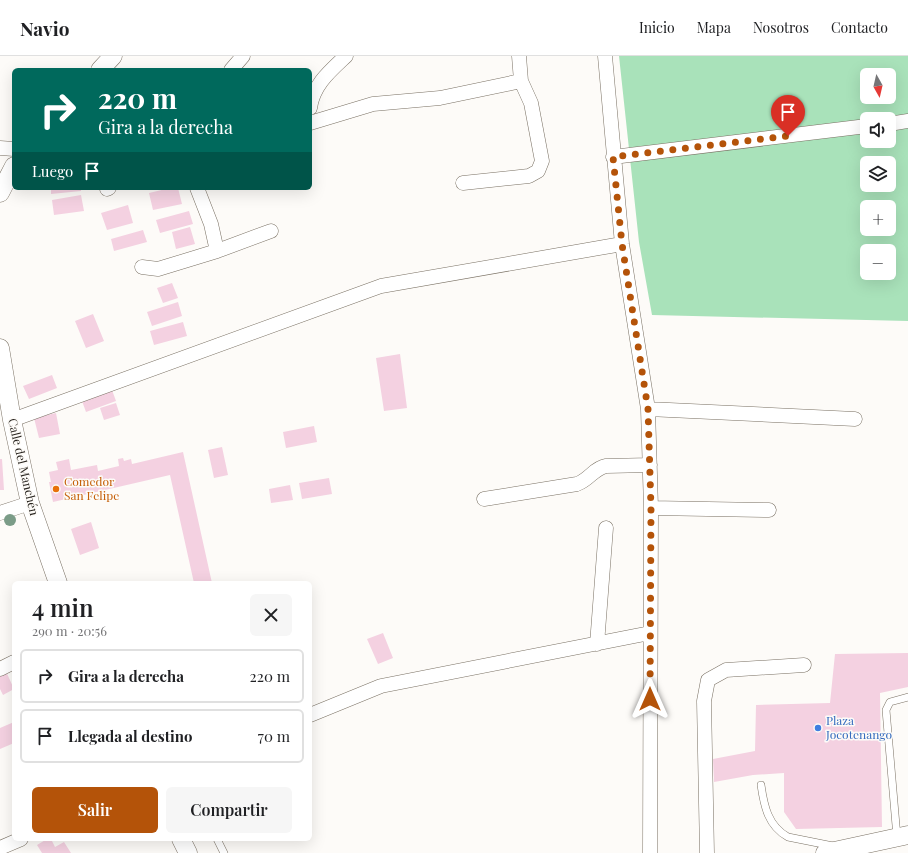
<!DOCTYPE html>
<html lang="es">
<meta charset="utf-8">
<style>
body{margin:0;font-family:"Playfair Display",serif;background:#f6f6f6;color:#202124;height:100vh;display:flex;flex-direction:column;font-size:15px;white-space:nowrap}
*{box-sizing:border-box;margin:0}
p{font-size:13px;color:#757577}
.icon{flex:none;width:22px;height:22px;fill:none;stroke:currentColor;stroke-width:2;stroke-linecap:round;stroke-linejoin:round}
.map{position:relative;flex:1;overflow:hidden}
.panel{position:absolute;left:12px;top:525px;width:300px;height:260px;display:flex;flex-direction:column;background:#fff;border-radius:6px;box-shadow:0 4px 16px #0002}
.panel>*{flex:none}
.banner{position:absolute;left:12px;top:12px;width:300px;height:122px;border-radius:6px;box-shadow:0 4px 16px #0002;background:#00695c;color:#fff;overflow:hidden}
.needle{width:26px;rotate:172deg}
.tools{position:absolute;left:860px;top:12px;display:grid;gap:8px}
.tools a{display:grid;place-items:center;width:36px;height:36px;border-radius:6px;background:#fff;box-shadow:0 4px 16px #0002;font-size:20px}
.pin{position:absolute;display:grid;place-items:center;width:34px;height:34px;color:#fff;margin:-41px -17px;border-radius:50% 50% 50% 0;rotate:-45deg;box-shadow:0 0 4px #0007}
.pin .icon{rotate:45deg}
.me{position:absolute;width:44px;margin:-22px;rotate:0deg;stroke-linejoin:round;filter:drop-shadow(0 0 3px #0008)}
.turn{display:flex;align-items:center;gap:14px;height:84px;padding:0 20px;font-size:18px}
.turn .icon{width:52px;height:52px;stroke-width:2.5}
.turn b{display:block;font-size:28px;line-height:34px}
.then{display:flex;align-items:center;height:38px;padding:0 20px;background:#0003;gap:8px;font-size:15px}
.round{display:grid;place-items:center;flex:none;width:42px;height:42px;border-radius:6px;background:#f6f6f6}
.headline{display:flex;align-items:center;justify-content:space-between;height:68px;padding:0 20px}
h1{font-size:24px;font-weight:600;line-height:30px}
.action{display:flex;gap:8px;margin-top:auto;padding:8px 20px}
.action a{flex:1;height:46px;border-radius:6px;background:#b45309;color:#fff;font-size:16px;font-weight:600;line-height:46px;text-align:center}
.action a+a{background:#f6f6f6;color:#202124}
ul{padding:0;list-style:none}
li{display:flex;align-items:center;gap:12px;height:54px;margin:0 8px 6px;padding:0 12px;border:2px solid #e0e0e0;border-radius:6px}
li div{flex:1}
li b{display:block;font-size:15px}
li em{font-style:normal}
header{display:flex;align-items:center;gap:24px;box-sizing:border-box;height:56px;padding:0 20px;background:#fff;border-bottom:1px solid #e0e0e0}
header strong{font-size:19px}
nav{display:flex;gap:22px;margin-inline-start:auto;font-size:14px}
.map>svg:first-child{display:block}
</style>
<header>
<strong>Navio</strong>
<nav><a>Inicio</a><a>Mapa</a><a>Nosotros</a><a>Contacto</a></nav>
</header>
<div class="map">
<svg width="908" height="797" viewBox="0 0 908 797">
<rect width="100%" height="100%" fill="#fdfbf8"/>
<path fill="#a9e2ba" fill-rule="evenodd" d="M619 0H908V265L652 259 639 186ZM867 19H889V41H867ZM867 63H889V85H867ZM867 107H889V129H867ZM867 151H889V173H867ZM867 195H889V217H867Z"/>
<path fill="#f4d1e1" d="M51 132H81V135L51 138Z
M170 132H178L182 148 153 154 149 137Z
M81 139 84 155 54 159 52 144Z
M128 149 133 167 107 174 101 157Z
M189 155 193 168 160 177 156 164Z
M190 171 195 188 176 193 172 176Z
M143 174 147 186 114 195 111 183Z
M172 227 178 242 163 247 157 232Z
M178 246 182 260 152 270 147 256Z
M93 258 104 285 86 292 75 265Z
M183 266 187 280 154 289 150 275Z
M400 298 407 352 384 355 376 302Z
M52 319 57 332 29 343 23 330Z
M112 334 116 345 86 356 82 345Z
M116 347 120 359 104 364 100 352Z
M56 357 60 378 39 382 34 362Z
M314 370 317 386 286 392 283 376Z
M222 391 228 419 214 422 208 394Z
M183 396 212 527H194L170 419 53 446 49 426H51L49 416 58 414 56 406 69 403 71 414 97 409 98 415 119 410 118 403 123 402 124 405 131 403 132 408Z
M0 403H2L4 434H0Z
M329 422 332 438 302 443 299 427Z
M290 429 293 444 271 447 269 433Z
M91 466 99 492 80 499 71 473Z
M383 577 393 602 378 608 367 583Z
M908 597V631L880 637 882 771 796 773 784 756V717L753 719 714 726 713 703 755 695 756 649 830 647 835 598Z
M4 611 14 633 3 639 0 633V613Z
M14 666V687L0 693V672Z
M47 783H51L55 791 64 786 71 797H42L37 789Z"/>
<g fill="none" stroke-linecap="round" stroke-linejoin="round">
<g stroke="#7a7164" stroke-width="8">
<path id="service" d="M761 729C764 750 768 770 788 781L833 790
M897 781 886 654 890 646 908 641
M217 783 224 797"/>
</g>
<g stroke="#7a7164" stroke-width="15">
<path id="minor" d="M605 0 622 188 648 353 651 452 650 797
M231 14 243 0
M310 52C313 29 330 15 346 0
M310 67 373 48 440 42 521 25
M889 68 908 65
M0 92 14 93
M613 101 867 70
M463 127 529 120 538 115 542 105 531 47 521 25 519 0
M197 132 211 168 217 195
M107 133 109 132
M142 211 158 213 217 195 271 175
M648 353 855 363
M12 364 381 230 622 188
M484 443 577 428C589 424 594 412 606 410L650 409
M651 452 769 454
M0 457 30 447
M597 588 606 472
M0 613 14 606
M310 659 381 630 650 577
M0 792 21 783
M707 797 704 645 708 624 726 614 804 609"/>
</g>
<g stroke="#7a7164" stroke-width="19">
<path id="tertiary" d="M100 14 113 0
M0 137 14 110
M0 292 12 364 30 447 58 527
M181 783 188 797
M825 797 908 779"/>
</g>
<use href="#service" stroke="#fff" stroke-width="7"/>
<use href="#minor" stroke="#fff" stroke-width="14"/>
<use href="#tertiary" stroke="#fff" stroke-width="18"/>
</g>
<circle fill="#7b9c88" cx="10" cy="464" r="6"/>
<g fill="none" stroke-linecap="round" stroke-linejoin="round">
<path stroke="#b45309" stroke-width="7" stroke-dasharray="0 12.6" d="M650 643 651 452 648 353 622 188 613 101 788 80"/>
</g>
<circle fill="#e8710a" stroke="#fdfbf8" stroke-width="1.5" cx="56" cy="433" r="4"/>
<circle fill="#3f7fe0" stroke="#fdfbf8" stroke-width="1.5" cx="818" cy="672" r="4"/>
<g text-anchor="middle" stroke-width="3" stroke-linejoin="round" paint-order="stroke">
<g font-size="12" fill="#292520" stroke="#fdfbf8">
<text transform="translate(23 411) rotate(77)" y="4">Calle del Manchén</text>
</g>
<g font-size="12" fill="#c56008" stroke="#fdfbf8" text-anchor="start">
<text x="64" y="430">Comedor<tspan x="64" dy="14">San Felipe</tspan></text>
</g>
<g font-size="12" fill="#366cbe" stroke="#fdfbf8" text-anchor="start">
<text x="826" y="669">Plaza<tspan x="826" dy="14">Jocotenango</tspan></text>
</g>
</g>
</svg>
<div class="tools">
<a><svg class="needle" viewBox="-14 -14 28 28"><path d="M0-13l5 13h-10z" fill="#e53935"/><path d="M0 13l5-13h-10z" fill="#757577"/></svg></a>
<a><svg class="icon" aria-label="sound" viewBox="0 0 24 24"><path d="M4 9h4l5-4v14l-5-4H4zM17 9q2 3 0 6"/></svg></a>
<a><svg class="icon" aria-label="layers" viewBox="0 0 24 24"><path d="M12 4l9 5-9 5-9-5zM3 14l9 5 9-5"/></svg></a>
<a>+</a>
<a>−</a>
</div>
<div class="pin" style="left:788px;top:80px;background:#d93025"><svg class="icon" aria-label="arrive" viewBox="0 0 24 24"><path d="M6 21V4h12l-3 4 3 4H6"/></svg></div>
<svg class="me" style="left:650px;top:643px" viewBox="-20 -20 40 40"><path d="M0-17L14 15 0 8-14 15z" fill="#b45309" stroke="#fff" stroke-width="4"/></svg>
<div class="banner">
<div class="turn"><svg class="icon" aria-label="right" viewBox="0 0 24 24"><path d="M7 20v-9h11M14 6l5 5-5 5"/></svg><div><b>220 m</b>Gira a la derecha</div></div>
<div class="then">Luego<svg class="icon" aria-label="arrive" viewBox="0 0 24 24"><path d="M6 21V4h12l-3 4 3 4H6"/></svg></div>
</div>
<section class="panel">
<div class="headline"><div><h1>4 min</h1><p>290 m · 20:56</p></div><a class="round"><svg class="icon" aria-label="close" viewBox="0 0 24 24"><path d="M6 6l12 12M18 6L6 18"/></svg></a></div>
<ul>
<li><svg class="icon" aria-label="right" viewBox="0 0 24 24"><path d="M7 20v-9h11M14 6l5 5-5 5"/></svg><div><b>Gira a la derecha</b></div><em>220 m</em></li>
<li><svg class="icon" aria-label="arrive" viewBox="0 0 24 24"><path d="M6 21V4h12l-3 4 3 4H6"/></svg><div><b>Llegada al destino</b></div><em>70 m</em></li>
</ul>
<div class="action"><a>Salir</a><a>Compartir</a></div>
</section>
</div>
